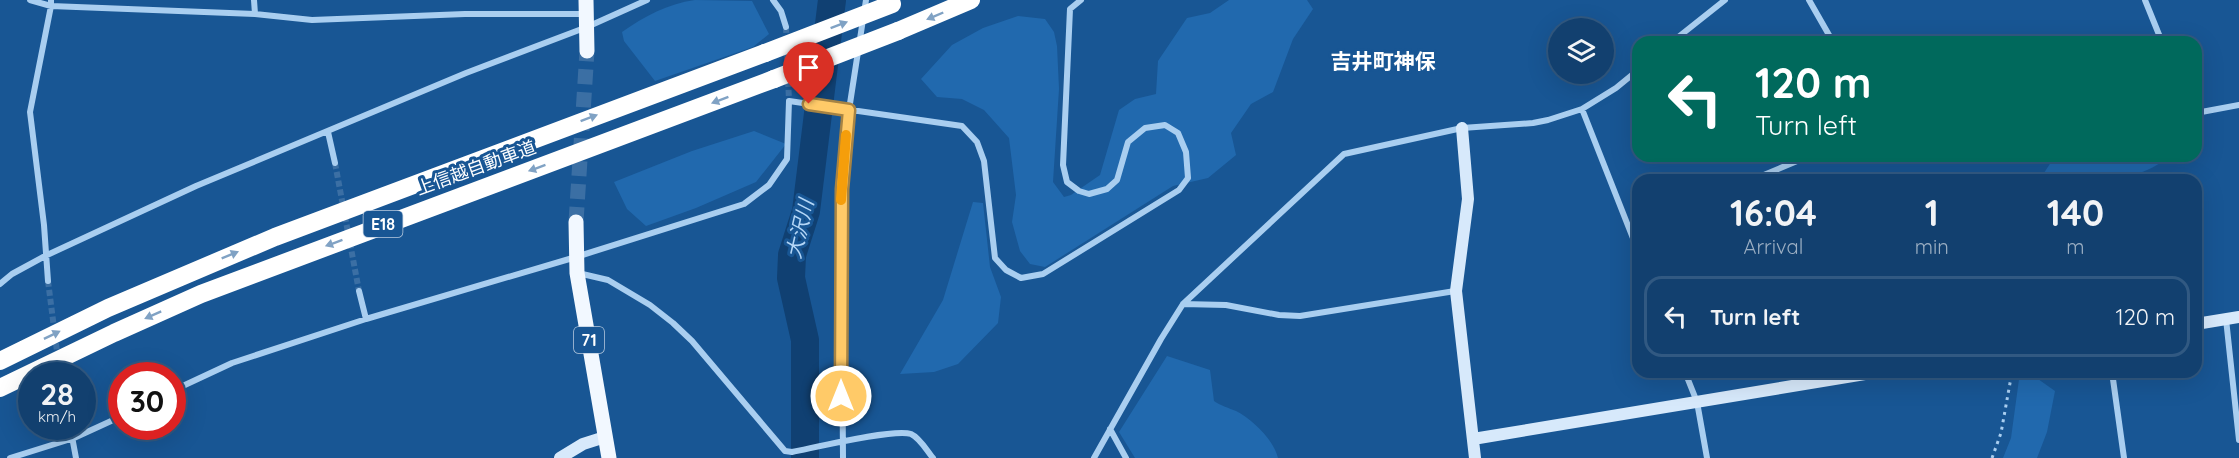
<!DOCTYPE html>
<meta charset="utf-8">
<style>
body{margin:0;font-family:Quicksand,"Noto Sans JP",sans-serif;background:#1f4b77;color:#f1f3f6;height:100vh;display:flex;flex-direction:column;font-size:22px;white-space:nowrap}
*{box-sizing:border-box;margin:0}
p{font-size:20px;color:#9cafc3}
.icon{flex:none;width:33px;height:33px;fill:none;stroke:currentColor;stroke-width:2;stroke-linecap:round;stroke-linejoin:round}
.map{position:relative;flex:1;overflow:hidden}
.sheet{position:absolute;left:1632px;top:174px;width:570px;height:204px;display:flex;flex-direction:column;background:#12406f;border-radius:18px;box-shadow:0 6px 24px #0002,0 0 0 2px #315982}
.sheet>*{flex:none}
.hud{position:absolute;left:1632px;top:36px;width:570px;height:126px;border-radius:18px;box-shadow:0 6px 24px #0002,0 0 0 2px #315982;background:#00695c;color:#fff;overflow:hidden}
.buttons{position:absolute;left:1548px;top:18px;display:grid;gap:12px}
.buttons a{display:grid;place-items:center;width:66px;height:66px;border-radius:50%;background:#12406f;box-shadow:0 6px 24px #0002,0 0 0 2px #315982;font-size:30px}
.speed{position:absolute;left:18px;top:362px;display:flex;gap:12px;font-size:30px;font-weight:700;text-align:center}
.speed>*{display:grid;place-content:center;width:78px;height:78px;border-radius:50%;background:#12406f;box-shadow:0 6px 24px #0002,0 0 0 2px #315982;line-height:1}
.speed small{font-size:15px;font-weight:400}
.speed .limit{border:9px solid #d22;background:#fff;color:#111}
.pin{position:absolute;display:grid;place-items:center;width:51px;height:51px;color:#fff;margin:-62px -26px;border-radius:50% 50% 50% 0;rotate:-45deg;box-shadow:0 0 6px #0007}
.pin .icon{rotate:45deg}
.me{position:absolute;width:66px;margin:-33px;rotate:0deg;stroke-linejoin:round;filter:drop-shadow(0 0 4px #0008)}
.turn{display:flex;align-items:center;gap:21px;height:126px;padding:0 24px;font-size:27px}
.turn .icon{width:78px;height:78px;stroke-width:2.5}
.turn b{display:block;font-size:42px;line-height:51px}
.eta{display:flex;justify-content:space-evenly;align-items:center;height:102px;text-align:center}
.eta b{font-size:36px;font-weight:700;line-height:42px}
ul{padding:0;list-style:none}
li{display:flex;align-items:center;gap:18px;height:81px;margin:0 12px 9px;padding:0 12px;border:3px solid #315982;border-radius:18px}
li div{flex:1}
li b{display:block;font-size:22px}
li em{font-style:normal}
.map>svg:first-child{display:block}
</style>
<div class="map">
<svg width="2239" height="458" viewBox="0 0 2239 458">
<rect width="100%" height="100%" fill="#185694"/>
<path fill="#2169ae" d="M695 0 752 1 769 34 753 47 655 81 624 41 622 32C645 16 667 4 695 0Z
M1229 0H1307L1313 9 1293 39 1273 92 1251 104 1231 133 1236 155 1208 178 1173 186 1045 267 1030 264 1020 251 1012 222 1016 195 1009 138 984 110 962 99 937 97 921 79 952 45 983 28 1018 16 1045 19 1054 32 1057 46 1059 89 1053 182 1064 197 1071 195 1100 175 1119 110 1135 99 1156 94 1158 61 1187 18 1210 13Z
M754 131 786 144 756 182 696 208 646 226 627 209 614 182 692 151Z
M2055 156H2156L2162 162C2124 186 2085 180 2042 180V176Z
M973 202 983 203 990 267 1001 297 998 323 958 364 934 372 900 374 943 300Z
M1167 356 1210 370 1214 401C1221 406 1229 408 1236 411 1252 419 1274 440 1278 458H1135L1119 432Z
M2020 372H2028L2055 391 2047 432 2037 458H2003L2011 438Z"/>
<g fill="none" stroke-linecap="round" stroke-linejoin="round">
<path stroke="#104072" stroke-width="28" d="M805 458V340L791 278 792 255 806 211 832 0"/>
<path stroke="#3b6fa4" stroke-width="6" stroke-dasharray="6 3" stroke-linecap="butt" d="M786 27 789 101
M335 163 359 291
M48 281 60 375"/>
<path stroke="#3b6fa4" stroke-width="15" stroke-dasharray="15 8" stroke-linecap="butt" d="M576 222 587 51"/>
<path stroke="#a9cef0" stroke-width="3" stroke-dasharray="3 4.5" stroke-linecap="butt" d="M1992 458 2001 433 2012 372"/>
<path stroke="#a9cef0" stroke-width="6" d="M30 0 51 6 255 14 312 20 465 14H586
M254 0 255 14
M773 0 781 11 786 27
M1809 0 1833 42
M2145 0 2162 42
M1672 42 1725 0
M1582 109 1638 251
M2196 113 2239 105
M328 132 335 163
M1752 180 1809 156
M578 273 608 280 650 305 673 323 692 341 785 451 792 452C813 448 894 428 911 434 920 438 927 451 933 458
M48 281 44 225 30 112 51 6V0
M0 284 12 274 45 256 196 186 466 73 587 27 647 0
M359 291 366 319
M1183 304 1226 305 1279 315 1300 316 1455 291
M2226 319 2239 440
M1685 372 1697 402 1707 458
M2112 372 2124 458
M172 391 232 363 366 319 576 257 744 204 769 185 787 159 789 101 962 126 977 142 984 161 995 258 1006 270 1021 278 1043 274 1179 190 1188 178 1186 152 1178 133 1165 125 1145 128 1128 142 1117 180 1107 189 1089 194 1079 191 1067 182 1063 165 1070 9 1081 0
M70 426 76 458
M1110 429 1126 458
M10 458 74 438 122 416
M843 458 841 189 849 110 866 0
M1094 458 1161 339 1183 304 1344 154 1462 128 1533 123 1548 120 1582 109 1616 88 1638 70"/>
<path stroke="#d7e9fb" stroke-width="12" d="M1462 128 1468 199 1456 291 1475 458
M2196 324 2239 317
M1473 439 1877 372
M560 458 583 444 605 437"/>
<path stroke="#f2f8ff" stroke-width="15" d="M586 0 587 51
M576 222 577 273 609 458"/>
<path stroke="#fff" stroke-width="18" d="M898 31 971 0
M0 361 108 308 275 237 765 53
M0 388 114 333 201 294 774 79"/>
<path stroke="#fff" stroke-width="18" d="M765 53 892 4
M774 79 898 31"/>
</g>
<defs><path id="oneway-solid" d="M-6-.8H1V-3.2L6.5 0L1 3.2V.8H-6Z" transform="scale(1.5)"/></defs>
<g fill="#80a2c4">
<use href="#oneway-solid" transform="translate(935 16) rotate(157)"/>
<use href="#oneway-solid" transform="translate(839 25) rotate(-21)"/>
<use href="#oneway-solid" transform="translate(720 100) rotate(159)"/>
<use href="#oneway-solid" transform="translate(589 118) rotate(-21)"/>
<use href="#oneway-solid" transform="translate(537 168) rotate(160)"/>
<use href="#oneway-solid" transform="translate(334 243) rotate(160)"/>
<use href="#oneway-solid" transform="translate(230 255) rotate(-22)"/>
<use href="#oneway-solid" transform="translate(153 315) rotate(156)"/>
<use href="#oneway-solid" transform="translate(52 335) rotate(-26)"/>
</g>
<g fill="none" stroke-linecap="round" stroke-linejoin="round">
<g stroke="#a68344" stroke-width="15">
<path id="route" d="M809 104 849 110 842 189 841 396"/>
</g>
<use href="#route" stroke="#ffca68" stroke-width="10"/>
<path stroke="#f59e0b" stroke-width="10" d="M841 200 846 135"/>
</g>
<g text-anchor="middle" stroke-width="6" stroke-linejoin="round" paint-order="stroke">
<g fill="#185694" stroke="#baccdf" stroke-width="1.5">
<rect x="363.5" y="211" width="39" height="26" rx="4.5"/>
<rect x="574" y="327" width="30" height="26" rx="4.5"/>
</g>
<g font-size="16" font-weight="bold" fill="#fff">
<text x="383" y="230">E18</text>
<text x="589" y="346">71</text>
</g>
<g font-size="18" fill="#fff" stroke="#185694">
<text transform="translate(476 168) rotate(-20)" y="6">上信越自動車道</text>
</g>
<g font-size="20" font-style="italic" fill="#b5d7f7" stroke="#185694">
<text transform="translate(800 229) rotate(-77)" y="7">大沢川</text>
</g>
<g font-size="21" font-weight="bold" fill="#fff" stroke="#185694">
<text x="1383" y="69">吉井町神保</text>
</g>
</g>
</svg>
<div class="buttons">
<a><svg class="icon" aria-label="layers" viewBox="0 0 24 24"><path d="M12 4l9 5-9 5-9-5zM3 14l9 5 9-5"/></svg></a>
</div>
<div class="speed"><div>28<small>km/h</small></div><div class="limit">30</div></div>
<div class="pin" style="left:809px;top:104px;background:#d93025"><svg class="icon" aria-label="arrive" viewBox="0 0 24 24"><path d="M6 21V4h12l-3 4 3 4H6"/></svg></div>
<svg class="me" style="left:841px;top:396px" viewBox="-20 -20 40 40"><circle r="17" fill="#ffca68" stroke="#fff" stroke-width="3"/><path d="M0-11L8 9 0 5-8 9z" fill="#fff"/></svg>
<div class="hud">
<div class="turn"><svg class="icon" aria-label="left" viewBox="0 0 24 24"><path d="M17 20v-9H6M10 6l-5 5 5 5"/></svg><div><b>120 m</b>Turn left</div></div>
</div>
<section class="sheet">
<div class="eta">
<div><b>16:04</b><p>Arrival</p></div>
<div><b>1</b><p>min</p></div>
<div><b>140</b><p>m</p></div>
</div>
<ul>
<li><svg class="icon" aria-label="left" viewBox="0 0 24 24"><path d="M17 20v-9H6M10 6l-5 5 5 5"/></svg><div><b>Turn left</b></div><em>120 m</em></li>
</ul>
</section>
</div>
